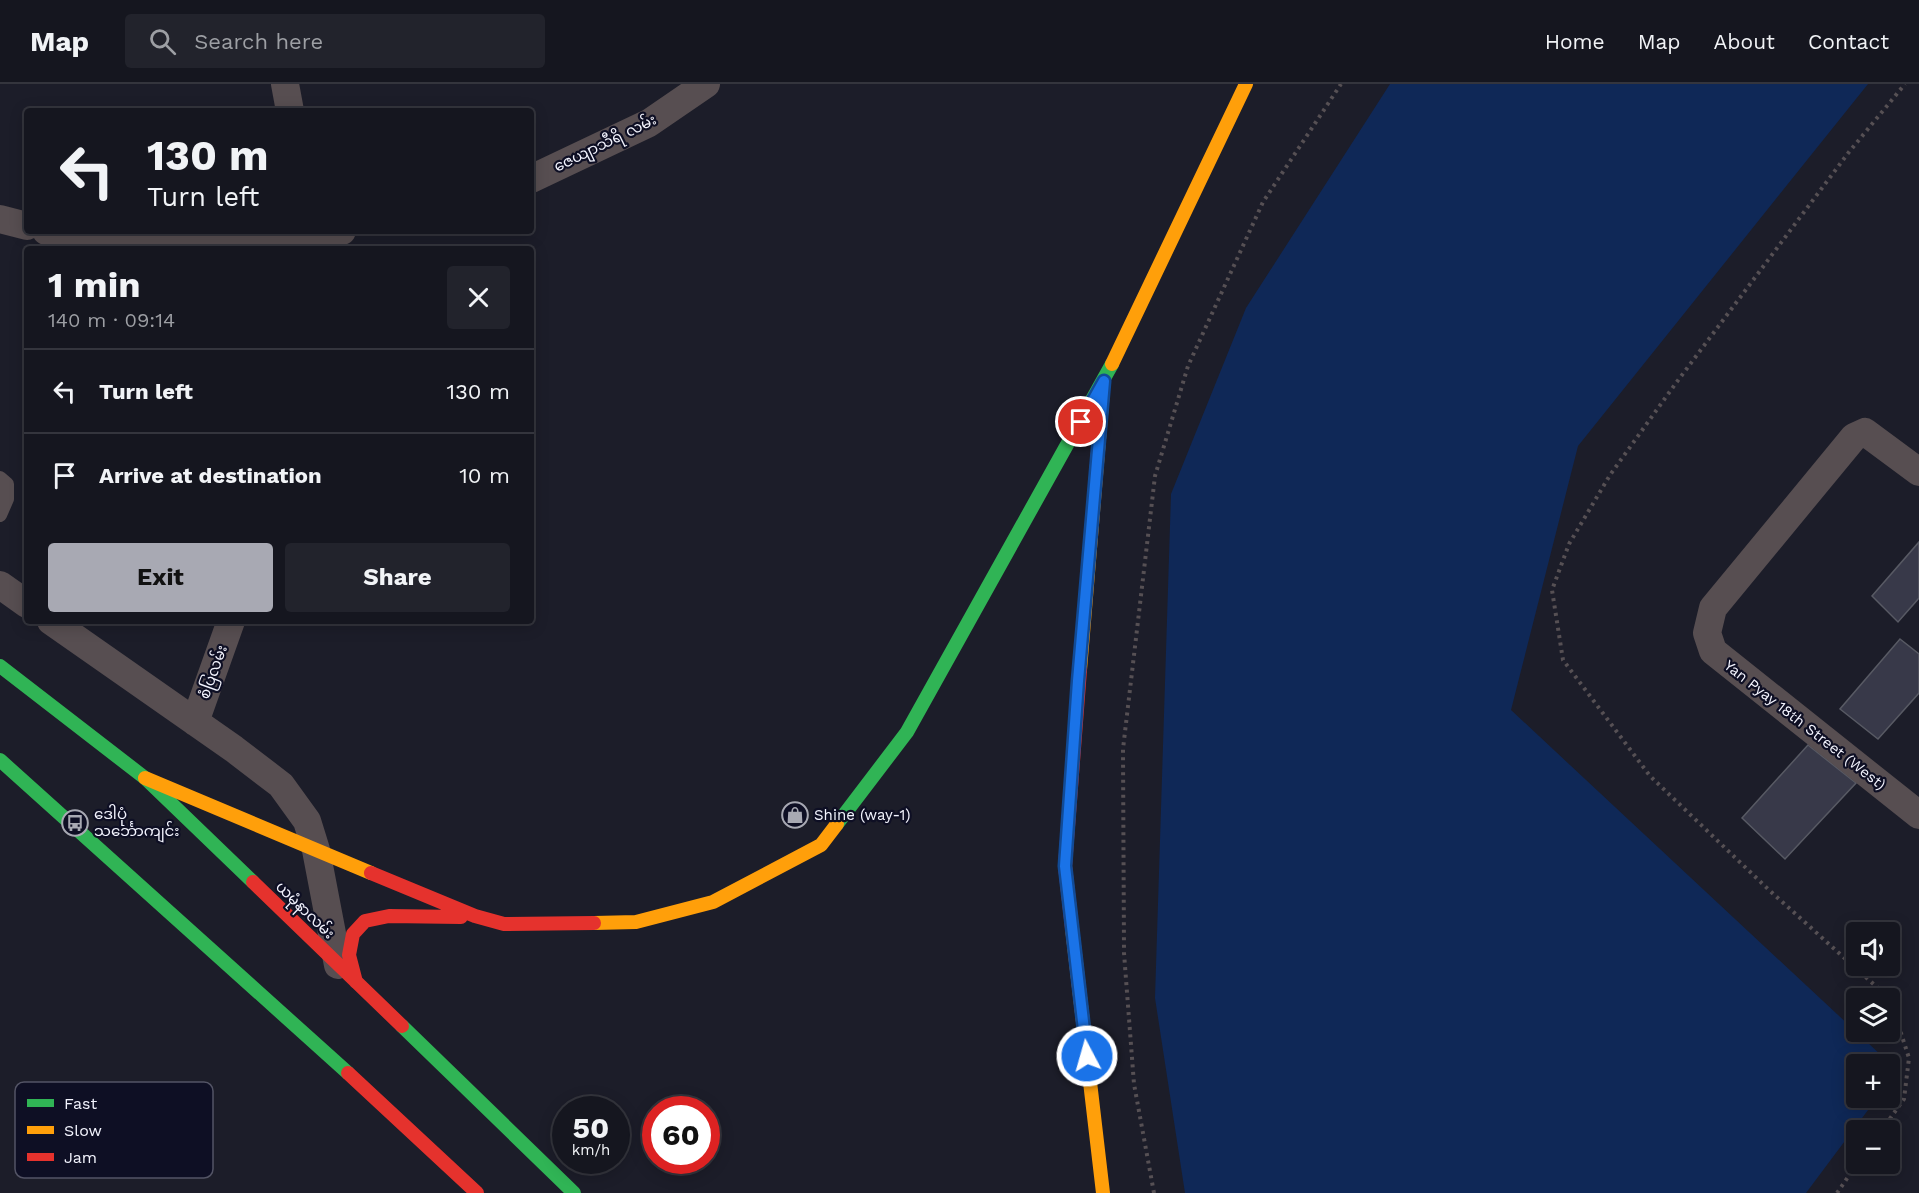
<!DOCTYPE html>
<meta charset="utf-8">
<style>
body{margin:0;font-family:"Work Sans","Noto Sans Myanmar",sans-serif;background:#22232c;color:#f1f3f6;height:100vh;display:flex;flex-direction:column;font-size:22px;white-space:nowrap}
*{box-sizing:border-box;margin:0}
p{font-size:20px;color:#9d9fa4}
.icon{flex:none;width:33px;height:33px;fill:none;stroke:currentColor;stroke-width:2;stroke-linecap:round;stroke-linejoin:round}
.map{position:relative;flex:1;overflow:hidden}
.drawer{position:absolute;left:24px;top:162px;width:510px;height:378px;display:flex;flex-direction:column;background:#15161f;border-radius:6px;box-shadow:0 3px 15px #0003,0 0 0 2px #34353d}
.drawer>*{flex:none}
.top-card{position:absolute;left:24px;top:24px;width:510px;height:126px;border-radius:6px;box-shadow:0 3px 15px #0003,0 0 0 2px #34353d;background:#15161f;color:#f1f3f6;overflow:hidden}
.tools{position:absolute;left:1846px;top:838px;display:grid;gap:12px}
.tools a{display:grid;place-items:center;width:54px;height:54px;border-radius:6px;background:#15161f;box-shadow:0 3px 15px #0003,0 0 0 2px #34353d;font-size:30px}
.speed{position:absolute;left:552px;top:1012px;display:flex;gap:12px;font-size:30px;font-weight:700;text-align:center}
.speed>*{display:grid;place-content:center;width:78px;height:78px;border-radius:50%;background:#15161f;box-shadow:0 3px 15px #0003,0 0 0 2px #34353d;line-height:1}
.speed small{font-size:15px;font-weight:400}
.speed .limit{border:9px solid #d22;background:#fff;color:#111}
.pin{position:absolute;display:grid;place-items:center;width:51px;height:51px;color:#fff;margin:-26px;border:3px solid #fff;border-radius:50%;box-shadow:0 2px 6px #0007}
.me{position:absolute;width:66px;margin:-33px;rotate:354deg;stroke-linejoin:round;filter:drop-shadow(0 0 4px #0008)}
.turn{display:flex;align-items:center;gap:21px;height:126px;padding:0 24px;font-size:27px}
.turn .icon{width:78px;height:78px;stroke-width:2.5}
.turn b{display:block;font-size:42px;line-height:51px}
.round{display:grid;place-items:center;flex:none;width:63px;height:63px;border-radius:6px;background:#22232c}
.overview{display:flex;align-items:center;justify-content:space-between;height:102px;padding:0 24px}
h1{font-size:36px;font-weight:700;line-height:45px}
.action{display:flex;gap:12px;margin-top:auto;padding:12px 24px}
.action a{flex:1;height:69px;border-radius:6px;background:#a8a9b3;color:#111;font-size:24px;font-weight:700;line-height:69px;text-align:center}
.action a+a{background:#22232c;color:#f1f3f6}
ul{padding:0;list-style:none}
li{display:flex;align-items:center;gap:18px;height:84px;padding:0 24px;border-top:2px solid #34353d}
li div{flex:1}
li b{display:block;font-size:22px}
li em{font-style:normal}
header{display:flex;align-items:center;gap:36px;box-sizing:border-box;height:84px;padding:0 30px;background:#15161f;border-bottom:2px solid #34353d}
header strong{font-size:28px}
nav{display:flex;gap:33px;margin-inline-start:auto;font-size:21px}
.search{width:420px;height:54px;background:#22232c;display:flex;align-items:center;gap:15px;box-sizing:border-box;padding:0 21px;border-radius:6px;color:#9d9fa4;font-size:22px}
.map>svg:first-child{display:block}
</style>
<header>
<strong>Map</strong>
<div class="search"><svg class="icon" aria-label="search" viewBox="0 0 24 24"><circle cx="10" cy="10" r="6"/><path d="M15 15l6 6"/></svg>Search here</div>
<nav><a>Home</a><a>Map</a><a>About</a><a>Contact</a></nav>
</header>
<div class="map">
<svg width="1919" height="1109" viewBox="0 0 1919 1109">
<rect width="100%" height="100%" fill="#1c1d29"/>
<path fill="#0f2857" d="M1390 0H1868L1578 362 1511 626 1897 986 1890 996V981H1857V1014H1877L1806 1109H1185L1155 914 1171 410 1246 224Z"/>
<path fill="#383949" stroke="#585a64" stroke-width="1.5" d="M1919 458V514L1898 538 1872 512Z
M1900 555 1919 570V609L1878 655 1840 625Z
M1808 661 1856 699 1785 775 1742 734Z"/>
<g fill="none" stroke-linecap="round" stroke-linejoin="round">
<path stroke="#565054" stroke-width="4" stroke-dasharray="3 4.5" stroke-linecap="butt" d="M1881 1047 1904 1015 1909 974 1890 915 1769 806 1650 692 1563 576 1552 506 1569 460 1610 391 1676 299 1849 68 1905 0
M1154 1109 1134 1000 1124 869 1123 665 1155 392 1188 282 1263 118 1341 0
M1837 1109 1857 1080"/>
<path stroke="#574e51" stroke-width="14" d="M0 394 7 400V415L0 431"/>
<path stroke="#574e51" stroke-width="28" d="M285 0 290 27
M531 95 649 39 706 0
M0 135 27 142
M46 147 59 151 315 153 342 147
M1919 388 1865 348 1854 353 1713 524 1707 549 1713 567 1919 731
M0 501 27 520
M51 537 234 665 281 701 307 737 316 766 338 881
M195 638 231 537"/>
<path stroke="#30b455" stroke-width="14" d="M0 582 145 694 253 798
M0 676 348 989
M837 740 907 648 1112 280
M402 942 574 1109"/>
<path stroke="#ff9f0a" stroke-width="14" d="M1112 280 1246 0
M1080 586 1103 307
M145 694 371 789
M594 839 636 838 713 818 821 761 837 740
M1072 844 1103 1109"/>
<path stroke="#e5322d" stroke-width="14" d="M371 789 475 832 504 840 594 839
M253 798 402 942
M1072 844 1065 782 1080 586
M356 898 349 871 353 850 365 837 389 832 461 833
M348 989 477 1109"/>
</g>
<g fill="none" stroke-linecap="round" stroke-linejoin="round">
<g stroke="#114b97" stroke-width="15">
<path id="route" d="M1081 338 1104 297 1078 597 1065 782 1087 972"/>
</g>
<use href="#route" stroke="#1a73e8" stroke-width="10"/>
</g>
<defs>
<g id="shop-ring" transform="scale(1.35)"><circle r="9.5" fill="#0e0f24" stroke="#a8a9b3" stroke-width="1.5"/><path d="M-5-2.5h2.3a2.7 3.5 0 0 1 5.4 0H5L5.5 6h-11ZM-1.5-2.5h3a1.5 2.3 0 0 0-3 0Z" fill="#a8a9b3"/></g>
<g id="bus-ring" transform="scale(1.35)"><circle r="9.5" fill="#0e0f24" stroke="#a8a9b3" stroke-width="1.5"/><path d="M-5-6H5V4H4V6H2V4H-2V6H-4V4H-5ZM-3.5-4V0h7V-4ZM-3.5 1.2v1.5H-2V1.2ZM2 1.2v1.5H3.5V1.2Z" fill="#a8a9b3"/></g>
</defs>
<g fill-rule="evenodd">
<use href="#shop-ring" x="795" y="731"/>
<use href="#bus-ring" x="75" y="739"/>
</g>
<g text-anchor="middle" stroke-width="4.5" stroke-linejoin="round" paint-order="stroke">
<g font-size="15" fill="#f3f4fe" stroke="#0e0f24">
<text transform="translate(605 59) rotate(-26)" y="5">ဇေယျာသီရိ လမ်း</text>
<text transform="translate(213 588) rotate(-70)" y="5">စံပြလမ်း</text>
<text transform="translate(1805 641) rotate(38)" y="5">Yan Pyay 18th Street (West)</text>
<text transform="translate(305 826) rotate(44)" y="5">ယမုံနာလမ်း</text>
</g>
<g font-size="15" fill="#f3f4fe" stroke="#0e0f24" text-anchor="start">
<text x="94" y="735">ဒေါပုံ<tspan x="94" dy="17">သင်္ဘောကျင်း</tspan></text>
<text x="814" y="736">Shine (way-1)</text>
</g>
</g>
<rect x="15" y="998" width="198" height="96" rx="9" fill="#0e0f24" stroke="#535465" stroke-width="1.5"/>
<rect x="27" y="1015" width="27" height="8" fill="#30b455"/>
<rect x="27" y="1042" width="27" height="8" fill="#ff9f0a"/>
<rect x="27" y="1069" width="27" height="8" fill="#e5322d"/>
<g font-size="16" fill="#f3f4fe">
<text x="64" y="1025">Fast</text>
<text x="64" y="1052">Slow</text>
<text x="64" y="1079">Jam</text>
</g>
</svg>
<div class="tools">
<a><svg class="icon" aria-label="sound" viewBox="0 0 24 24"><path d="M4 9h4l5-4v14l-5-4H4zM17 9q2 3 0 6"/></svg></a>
<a><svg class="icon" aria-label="layers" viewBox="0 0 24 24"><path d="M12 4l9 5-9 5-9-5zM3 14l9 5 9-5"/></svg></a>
<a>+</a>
<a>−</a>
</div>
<div class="speed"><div>50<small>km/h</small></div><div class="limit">60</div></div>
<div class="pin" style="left:1081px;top:338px;background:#d93025"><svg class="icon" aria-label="arrive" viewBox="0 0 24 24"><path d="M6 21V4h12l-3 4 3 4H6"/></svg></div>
<svg class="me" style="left:1087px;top:972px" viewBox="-20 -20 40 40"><circle r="17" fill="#1a73e8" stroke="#fff" stroke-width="3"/><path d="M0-11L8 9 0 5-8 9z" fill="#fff"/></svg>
<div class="top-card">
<div class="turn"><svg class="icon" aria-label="left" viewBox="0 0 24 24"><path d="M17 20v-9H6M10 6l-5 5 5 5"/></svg><div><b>130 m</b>Turn left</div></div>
</div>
<section class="drawer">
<div class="overview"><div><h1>1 min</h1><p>140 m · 09:14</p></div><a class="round"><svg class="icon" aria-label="close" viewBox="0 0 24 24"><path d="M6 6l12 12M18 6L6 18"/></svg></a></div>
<ul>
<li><svg class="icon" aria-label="left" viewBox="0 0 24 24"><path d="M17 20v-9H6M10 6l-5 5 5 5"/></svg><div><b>Turn left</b></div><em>130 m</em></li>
<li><svg class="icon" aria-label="arrive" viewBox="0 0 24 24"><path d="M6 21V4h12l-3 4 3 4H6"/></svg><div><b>Arrive at destination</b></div><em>10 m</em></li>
</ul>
<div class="action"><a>Exit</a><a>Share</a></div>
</section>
</div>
